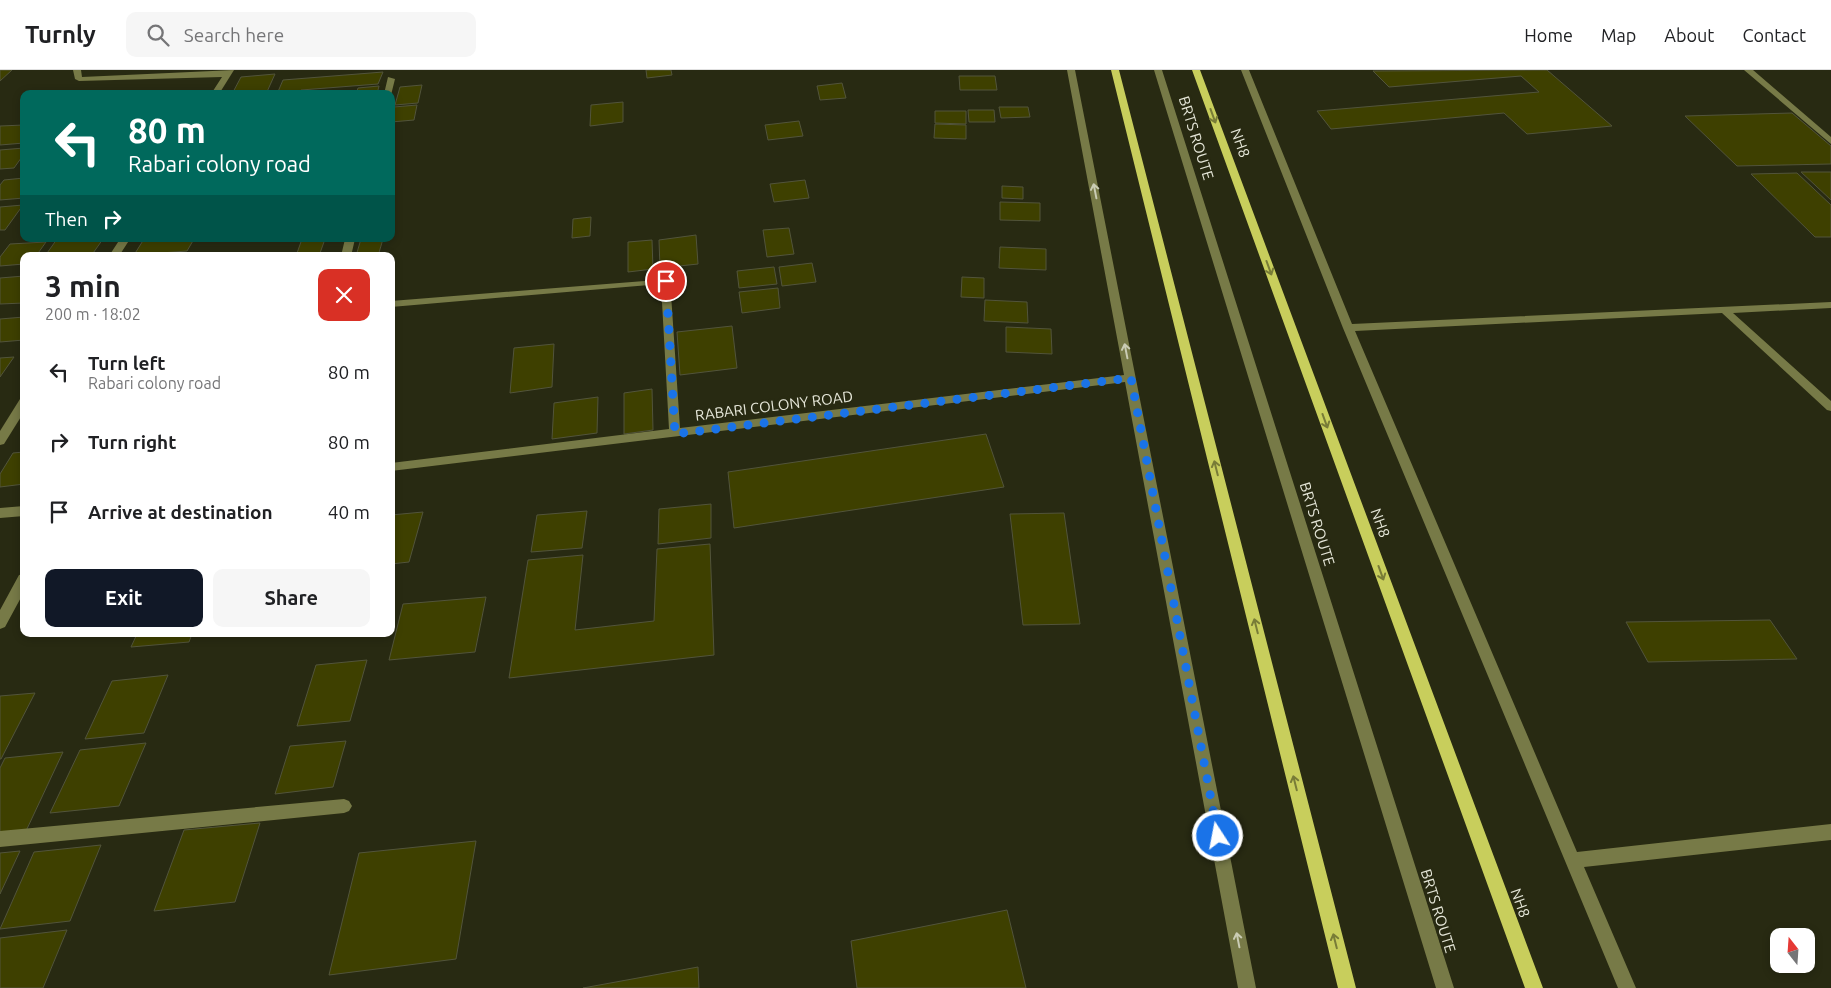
<!DOCTYPE html>
<meta charset="utf-8">
<style>
body{margin:0;font-family:Ubuntu,sans-serif;background:#f6f6f6;color:#202124;height:100vh;display:flex;flex-direction:column;font-size:19px;white-space:nowrap}
*{box-sizing:border-box;margin:0}
p{font-size:16px;color:#757577}
.icon{flex:none;width:28px;height:28px;fill:none;stroke:currentColor;stroke-width:2;stroke-linecap:round;stroke-linejoin:round}
.map{position:relative;flex:1;overflow:hidden}
.details{position:absolute;left:20px;top:182px;width:375px;height:385px;display:flex;flex-direction:column;background:#fff;border-radius:10px;box-shadow:0 2px 8px #0003}
.details>*{flex:none}
.top-card{position:absolute;left:20px;top:20px;width:375px;height:152px;border-radius:10px;box-shadow:0 2px 8px #0003;background:#00695c;color:#fff;overflow:hidden}
.needle{width:32px;rotate:343deg}
.controls{position:absolute;left:1770px;top:858px;display:grid;gap:10px}
.controls a{display:grid;place-items:center;width:45px;height:45px;border-radius:10px;background:#fff;box-shadow:0 2px 8px #0003;font-size:25px}
.pin{position:absolute;display:grid;place-items:center;width:42px;height:42px;color:#fff;margin:-21px;border:2px solid #fff;border-radius:50%;box-shadow:0 1px 5px #0007}
.me{position:absolute;width:55px;margin:-28px;rotate:349deg;stroke-linejoin:round;filter:drop-shadow(0 0 4px #0008)}
.turn{display:flex;align-items:center;gap:18px;height:105px;padding:0 25px;font-size:22px}
.turn .icon{width:65px;height:65px;stroke-width:2.5}
.turn b{display:block;font-size:35px;line-height:42px}
.then{display:flex;align-items:center;height:48px;padding:0 25px;background:#0003;gap:10px;font-size:19px}
.round{display:grid;place-items:center;flex:none;width:52px;height:52px;border-radius:10px;background:#f6f6f6}
.headline{display:flex;align-items:center;justify-content:space-between;height:85px;padding:0 25px}
h1{font-size:30px;font-weight:600;line-height:38px}
.action{display:flex;gap:10px;margin-top:auto;padding:10px 25px}
.action a{flex:1;height:58px;border-radius:10px;background:#111827;color:#fff;font-size:20px;font-weight:600;line-height:58px;text-align:center}
.action a+a{background:#f6f6f6;color:#202124}
ul{padding:0;list-style:none}
li{display:flex;align-items:center;gap:15px;height:70px;padding:0 25px}
li div{flex:1}
li b{display:block;font-size:19px}
li em{font-style:normal}
header{display:flex;align-items:center;gap:30px;box-sizing:border-box;height:70px;padding:0 25px;background:#fff;border-bottom:1px solid #e0e0e0}
header strong{font-size:24px}
nav{display:flex;gap:28px;margin-inline-start:auto;font-size:18px}
.search{width:350px;height:45px;background:#f6f6f6;display:flex;align-items:center;gap:12px;box-sizing:border-box;padding:0 18px;border-radius:10px;color:#757577;font-size:19px}
.map>svg:first-child{display:block}
</style>
<header>
<strong>Turnly</strong>
<div class="search"><svg class="icon" aria-label="search" viewBox="0 0 24 24"><circle cx="10" cy="10" r="6"/><path d="M15 15l6 6"/></svg>Search here</div>
<nav><a>Home</a><a>Map</a><a>About</a><a>Contact</a></nav>
</header>
<div class="map">
<svg width="1831" height="918" viewBox="0 0 1831 918">
<rect width="100%" height="100%" fill="#282a12"/>
<path fill="#3e4000" stroke="#52543b" d="M0 0H12L0 11Z
M646 0H671L672 5 647 8Z
M1547 0 1612 56 1527 64 1504 43 1331 59 1317 41 1539 22 1521 6 1389 17 1373 1Z
M383 2 378 14 301 20 299 24H277L283 10Z
M275 4 266 24H232L241 7Z
M959 6H995L997 20H960Z
M842 13 846 28 820 30 817 16Z
M422 15 418 33 395 35 400 17Z
M379 16 377 24H356L358 18Z
M623 32V52L590 56 591 35Z
M417 35 414 50 391 52 394 37Z
M999 37H1028L1030 47 1001 48Z
M968 40H994L995 52H969Z
M935 41H966V54L935 53Z
M1792 43 1831 76V94L1737 96 1685 46Z
M799 51 803 66 768 70 765 55Z
M935 54 966 55V69L934 68Z
M24 55V73L0 75V56Z
M24 78V84L14 98 0 99V80Z
M1801 102H1831V130Z
M1797 103 1831 135V167H1815L1751 104Z
M24 108V128L0 130V115L4 110Z
M805 110 809 128 774 132 770 114Z
M1002 116 1023 117V129L1002 128Z
M1000 132 1040 133V151L1000 150Z
M23 135 5 160H0V137Z
M591 147 590 166 572 168 573 149Z
M789 158 794 184 767 187 763 160Z
M696 165 698 194 660 198 659 170Z
M57 169H103L91 186H45Z
M144 169H194L187 181 134 185Z
M302 169H325L319 186H296Z
M361 169H383L378 186H356Z
M652 170 653 199 628 202V172Z
M46 172 36 186H24V194L0 196V187L10 174Z
M1000 177 1046 179V200L999 198Z
M812 193 816 212 782 216 779 197Z
M774 197 777 214 739 218 737 201Z
M24 206V233L0 234V208Z
M962 207 984 208V228L961 227Z
M778 218 780 238 742 243 739 222Z
M985 230 1027 232 1028 253 984 251Z
M24 247V270L0 272V249Z
M732 256 737 298 680 305 677 262Z
M1006 257 1051 259 1052 284 1006 282Z
M554 274 552 317 510 323 514 278Z
M14 287 0 307V288Z
M652 319 653 360 624 364V323Z
M598 327 597 363 552 369 554 333Z
M986 364 1004 417 734 458 728 402Z
M24 382V414L0 417V404L13 383Z
M711 434V468L658 474 659 439Z
M587 441 582 478 531 482 537 445Z
M423 442 409 492 391 494V445Z
M1064 443 1080 554 1023 555 1010 444Z
M710 474 714 585 509 608 528 490 583 485 575 560 654 551 657 479Z
M486 527 475 582 389 590 403 534Z
M1770 550 1797 589 1648 592 1626 552Z
M137 564H192L189 572 131 577Z
M367 590 350 651 297 656 316 595Z
M168 605 144 663 85 669 112 611Z
M35 623 1 689H0V626Z
M346 671 333 717 275 724 290 676Z
M146 673 119 736 50 743 80 680Z
M63 682 26 761 0 764V698L5 688Z
M260 753 235 832 154 841 184 760Z
M476 771 456 889 329 905 359 783Z
M101 775 70 851 0 859 34 782Z
M20 781 0 824V783Z
M1007 840 1026 918H857L851 871Z
M67 860 43 918H0V868Z
M698 897 699 918H583Z"/>
<g fill="none" stroke-linecap="round" stroke-linejoin="round">
<path fill="#777a47" fill-rule="evenodd" d="M73 0H81L82 7 234 0 219 24H211L222 7 79 11 75 9Z
M1067 0H1075L1256 918H1238L1125 312 391 401V393L669 359 661 214 391 237V231L670 209 680 358 1124 305Z
M1154 0H1162L1454 918H1436Z
M1241 0H1249L1352 254 1831 232V238L1733 243 1831 331V341L1827 340 1722 243 1355 261 1577 782 1831 754V770L1584 797 1636 918H1618L1343 258Z
M1744 0H1753L1831 67V74Z
M388 7 395 9 391 25 384 24Z
M120 169H130L119 186H109Z
M345 169H355L351 186H341Z
M24 328V342L4 374 0 375V361L20 329Z
M24 436V446L0 448V438Z
M24 504V522L5 557 0 559V540L19 505Z
M344 729 349 731 352 736 349 741 344 743 0 777V761Z"/>
<path fill="#c8ce5c" fill-rule="evenodd" d="M1111 0H1119L1356 918H1338Z
M1192 0H1200L1543 918H1525Z"/>
</g>
<defs><path id="oneway-shaft" d="M-6 0H5M1.5-3L5.5 0L1.5 3" fill="none" stroke-width="1.6" stroke-linecap="round" stroke-linejoin="round" transform="scale(1.25)"/></defs>
<g stroke="#787c37">
<use href="#oneway-shaft" transform="translate(1213 46) rotate(70)"/>
<use href="#oneway-shaft" transform="translate(1269 198) rotate(70)"/>
<use href="#oneway-shaft" transform="translate(1325 351) rotate(70)"/>
<use href="#oneway-shaft" transform="translate(1216 398) rotate(-104)"/>
<use href="#oneway-shaft" transform="translate(1381 503) rotate(70)"/>
<use href="#oneway-shaft" transform="translate(1256 556) rotate(-104)"/>
<use href="#oneway-shaft" transform="translate(1295 713) rotate(-104)"/>
<use href="#oneway-shaft" transform="translate(1335 871) rotate(-104)"/>
</g>
<g stroke="#caccb4">
<use href="#oneway-shaft" transform="translate(1095 121) rotate(-101)"/>
<use href="#oneway-shaft" transform="translate(1126 281) rotate(-101)"/>
<use href="#oneway-shaft" transform="translate(1238 870) rotate(-101)"/>
</g>
<g fill="none" stroke-linecap="round" stroke-linejoin="round">
<path stroke="#1a73e8" stroke-width="9" stroke-dasharray="0 16.2" d="M666 211 675 364 1131 308 1218 766"/>
</g>
<g text-anchor="middle" stroke-width="5" stroke-linejoin="round" paint-order="stroke">
<g font-size="15" fill="#e6e7d9" stroke="#282a12">
<text transform="translate(1196 68) rotate(73)" y="5">BRTS ROUTE</text>
<text transform="translate(1240 73) rotate(70)" y="5">NH8</text>
<text transform="translate(774 336) rotate(-7)" y="5">RABARI COLONY ROAD</text>
<text transform="translate(1380 453) rotate(70)" y="5">NH8</text>
<text transform="translate(1317 454) rotate(73)" y="5">BRTS ROUTE</text>
<text transform="translate(1520 833) rotate(70)" y="5">NH8</text>
<text transform="translate(1438 841) rotate(73)" y="5">BRTS ROUTE</text>
</g>
</g>
</svg>
<div class="controls">
<a><svg class="needle" viewBox="-14 -14 28 28"><path d="M0-13l5 13h-10z" fill="#e53935"/><path d="M0 13l5-13h-10z" fill="#757577"/></svg></a>
</div>
<div class="pin" style="left:666px;top:211px;background:#d93025"><svg class="icon" aria-label="arrive" viewBox="0 0 24 24"><path d="M6 21V4h12l-3 4 3 4H6"/></svg></div>
<svg class="me" style="left:1218px;top:766px" viewBox="-20 -20 40 40"><circle r="17" fill="#1a73e8" stroke="#fff" stroke-width="3"/><path d="M0-11L8 9 0 5-8 9z" fill="#fff"/></svg>
<div class="top-card">
<div class="turn"><svg class="icon" aria-label="left" viewBox="0 0 24 24"><path d="M17 20v-9H6M10 6l-5 5 5 5"/></svg><div><b>80 m</b>Rabari colony road</div></div>
<div class="then">Then<svg class="icon" aria-label="right" viewBox="0 0 24 24"><path d="M7 20v-9h11M14 6l5 5-5 5"/></svg></div>
</div>
<section class="details">
<div class="headline"><div><h1>3 min</h1><p>200 m · 18:02</p></div><a class="round" style="background:#d93025;color:#fff"><svg class="icon" aria-label="close" viewBox="0 0 24 24"><path d="M6 6l12 12M18 6L6 18"/></svg></a></div>
<ul>
<li><svg class="icon" aria-label="left" viewBox="0 0 24 24"><path d="M17 20v-9H6M10 6l-5 5 5 5"/></svg><div><b>Turn left</b><p>Rabari colony road</p></div><em>80 m</em></li>
<li><svg class="icon" aria-label="right" viewBox="0 0 24 24"><path d="M7 20v-9h11M14 6l5 5-5 5"/></svg><div><b>Turn right</b></div><em>80 m</em></li>
<li><svg class="icon" aria-label="arrive" viewBox="0 0 24 24"><path d="M6 21V4h12l-3 4 3 4H6"/></svg><div><b>Arrive at destination</b></div><em>40 m</em></li>
</ul>
<div class="action"><a>Exit</a><a>Share</a></div>
</section>
</div>
